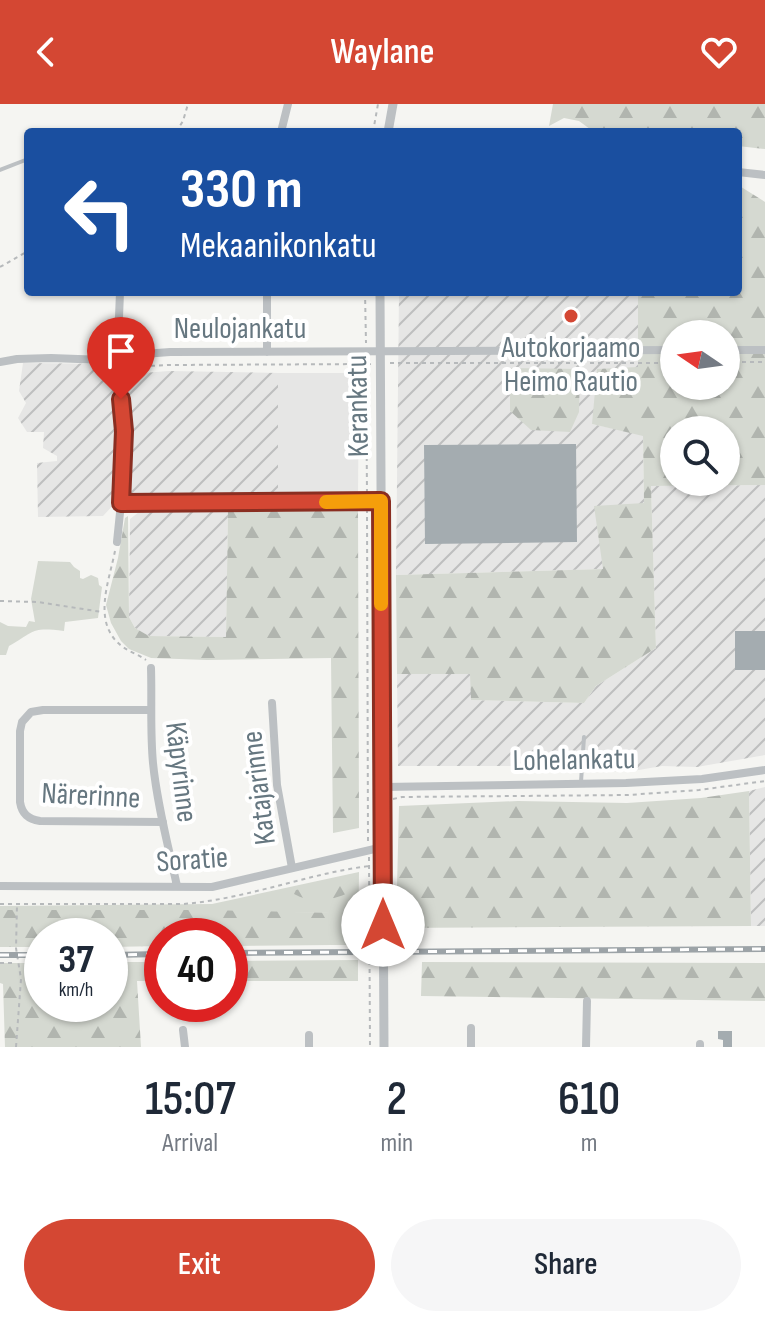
<!DOCTYPE html>
<meta charset="utf-8">
<style>
body{margin:0;font-family:"Sofia Sans Condensed",sans-serif;background:#f6f6f7;color:#1f2937;height:100vh;display:flex;flex-direction:column;font-size:30px;white-space:nowrap}
*{box-sizing:border-box;margin:0}
p{font-size:26px;color:#747a83}
.icon{flex:none;width:44px;height:44px;fill:none;stroke:currentColor;stroke-width:2;stroke-linecap:round;stroke-linejoin:round}
.map{position:relative;height:943px;overflow:hidden}
.sheet{display:flex;flex-direction:column;background:#fff;flex:1}
.sheet>*{flex:none}
.banner{position:absolute;left:24px;top:24px;width:718px;height:168px;border-radius:8px;box-shadow:0 2px 6px #0004;background:#1a4fa0;color:#fff;overflow:hidden}
.needle{width:52px;rotate:283deg}
.controls{position:absolute;left:660px;top:216px;display:grid;gap:16px}
.controls a{display:grid;place-items:center;width:80px;height:80px;border-radius:50%;background:#fff;box-shadow:0 2px 6px #0004;font-size:40px}
.speed{position:absolute;left:24px;top:814px;display:flex;gap:16px;font-size:40px;font-weight:700;text-align:center}
.speed>*{display:grid;place-content:center;width:104px;height:104px;border-radius:50%;background:#fff;box-shadow:0 2px 6px #0004;line-height:1}
.speed small{font-size:20px;font-weight:400}
.speed .limit{border:12px solid #d22;background:#fff;color:#111}
.pin{position:absolute;display:grid;place-items:center;width:68px;height:68px;color:#fff;margin:-82px -34px;border-radius:50% 50% 50% 0;rotate:-45deg;box-shadow:0 0 8px #0007}
.pin .icon{rotate:45deg}
.me{position:absolute;width:88px;margin:-44px;rotate:0deg;stroke-linejoin:round;filter:drop-shadow(0 0 6px #0008)}
.turn{display:flex;align-items:center;gap:28px;height:168px;padding:0 24px;font-size:36px}
.turn .icon{width:104px;height:104px;stroke-width:2.5}
.turn b{display:block;font-size:56px;line-height:68px}
.eta{display:flex;justify-content:space-evenly;align-items:center;height:136px;text-align:center}
.eta b{font-size:48px;font-weight:600;line-height:56px}
.action{display:flex;gap:16px;margin-top:auto;padding:16px 24px}
.action a{flex:1;height:92px;border-radius:48px;background:#d44733;color:#fff;font-size:32px;font-weight:600;line-height:92px;text-align:center}
.action a+a{background:#f6f6f7;color:#1f2937}
header{display:flex;justify-content:space-between;align-items:center;height:104px;padding:0 24px;background:#d44733;color:#fff;font-size:36px;font-weight:600}
.map>svg:first-child{display:block}
</style>
<header><svg class="icon" aria-label="back" viewBox="0 0 24 24"><path d="M15 5l-7 7 7 7"/></svg>Waylane<svg class="icon" aria-label="heart" viewBox="0 0 24 24"><path d="M12 20l-8-8c-3-5 5-10 8-4 3-6 11-1 8 4z"/></svg></header>
<div class="map">
<svg width="765" height="943" viewBox="0 0 765 943">
<defs>
<pattern id="industrial-furrows" width="10" height="10" patternUnits="userSpaceOnUse" patternTransform="scale(2)"><rect width="10" height="10" fill="#e6e6e5"/><path d="M-1 1l2-2M0 10L10 0M9 11l2-2" fill="none" stroke="#bebfbf"/></pattern>
<pattern id="forest-firs" width="22" height="20" patternUnits="userSpaceOnUse" patternTransform="scale(2)"><rect width="22" height="20" fill="#d5d9d1"/><path d="M5 1l3.5 6h-7zM16 11l3.5 6h-7z" fill="#b1b5af"/></pattern>
</defs>
<rect width="100%" height="100%" fill="#f5f5f2"/>
<path fill="#e6e6e5" d="M278 269H359L358 391H278Z"/>
<path fill="url(#industrial-furrows)" d="M399 188H638V263L592 320 643 331 644 399 603 465 396 471Z
M23 259 116 260 117 271 169 267 278 269V391L119 395 103 412 38 413 37 359 57 357V352L43 344 44 328H27L18 314 26 299 19 287Z
M765 381V651L697 663 662 662 627 668 520 662H398L397 570H471V596L584 599 596 582 656 544 651 382Z
M228 407 226 533 149 532 135 524 129 513 130 415 139 408Z
M765 683V822H751L749 687Z"/>
<path fill="#d5d9d1" d="M38 457 70 458 74 463 80 467V474L83 475 91 471 98 474 99 481 102 483 98 514 65 518 64 527C30 523 36 527 9 542L6 551H0V518L8 522 26 523 29 517 35 518 31 495Z
M359 768 358 841H332V809L0 806V802L212 800Z"/>
<path fill="url(#forest-firs)" fill-rule="evenodd" d="M553 0H765V45L738 42V28H655L638 25 633 28H594L579 17 564 14 549 22Z
M738 81 765 98V381L651 382 656 544 596 582 584 599 471 596 470 570H397L396 471 603 465 594 402 644 399 643 332 592 320 597 265 638 263V188H738ZM674 230H726V282H674ZM674 326H726V378H674Z
M510 264 580 265 579 308 570 328 531 326 510 307Z
M358 406 359 724 333 729 331 554 207 556 151 554 129 545 121 537 111 519 106 501 118 454 125 414 128 412 129 513 135 524 149 532 226 533 228 407Z
M749 687 751 822 396 824 399 702 518 697 627 699 701 694Z
M339 776 349 777 352 782 350 788C332 797 311 800 294 790L296 786Z
M0 806H209L333 809 332 841 230 842V832H162V842L110 843V832H42V843H0Z
M358 856V877H230V857Z
M110 858H162V877H137L141 943H5L3 880 0 879V859H42V900H110Z
M422 858 765 859V897L421 892Z"/>
<path fill="#a4acb0" d="M576 340 577 438 425 440 424 341Z
M735 527H765V566H735Z
M718 927H732V943H723V936L718 935Z"/>
<g fill="none" stroke-linecap="round" stroke-linejoin="round">
<path stroke="#b6b9bb" stroke-width="2" stroke-dasharray="4 4" stroke-linecap="butt" d="M176 28 183 17 188 0
M373 28 378 0
M0 163 28 147
M365 188 366 239
M366 257 367 391
M726 258H765
M390 259H674
M127 263 169 261 372 260
M367 405 368 739
M115 447C109 478 91 520 123 543 130 548 139 551 146 556
M0 497 38 498 102 508
M393 695 402 693 628 691 699 686 765 677
M369 753 370 943
M0 800H183C247 795 306 770 369 762
M0 859H15
M16 943 21 875 16 844 17 801"/>
<path stroke="#bcc0c3" stroke-width="4" d="M0 66 28 55
M581 678 584 633"/>
<path stroke="#bcc0c3" stroke-width="8" d="M281 28 288 0
M738 68 765 71
M267 188V248
M726 246H765
M0 258 17 255 51 254 105 256 117 252 170 248 674 246
M121 399 381 397
M117 438 121 399 124 327 117 264 120 188
M151 564C152 596 150 627 153 659 157 700 168 741 177 782
M272 599 277 681 292 764
M150 606H43L31 608 22 618 20 627V698C22 710 28 715 40 717L163 718
M383 683 626 679 702 675 765 666
M0 782 212 783 383 743
M183 926 185 943
M309 943V931
M471 943V924
M586 943 587 897
M700 943V940"/>
<path stroke="#bcc0c3" stroke-width="9" d="M388 28 393 0
M380 188 384 943"/>
<g stroke="#9ca3a7" stroke-width="6">
<path id="rail" d="M230 849 765 845
M0 851H42
M110 851 162 850"/>
</g>
<use href="#rail" stroke="#fff" stroke-width="3" stroke-dasharray="9" stroke-linecap="butt"/>
</g>
<g fill="none" stroke-linecap="round" stroke-linejoin="round">
<g stroke="#8a2e21" stroke-width="20">
<path id="route" d="M121 295 124 327 121 399 381 397 383 821"/>
</g>
<use href="#route" stroke="#d44733" stroke-width="14"/>
<path stroke="#f59e0b" stroke-width="14" d="M326 398 381 397V500"/>
</g>
<circle fill="#d44733" stroke="#fff" stroke-width="3" cx="571" cy="212" r="8"/>
<g text-anchor="middle" stroke-width="8" stroke-linejoin="round" paint-order="stroke">
<g font-size="30" fill="#667780" stroke="#fff">
<text x="240" y="234">Neulojankatu</text>
<text transform="translate(357 302) rotate(-91)" y="10">Kerankatu</text>
<text transform="translate(574 655) rotate(-1)" y="10">Lohelankatu</text>
<text transform="translate(182 668) rotate(83)" y="10">Käpyrinne</text>
<text transform="translate(258 684) rotate(-97)" y="10">Katajarinne</text>
<text transform="translate(91 691) rotate(3)" y="10">Närerinne</text>
<text transform="translate(192 755) rotate(-4)" y="10">Soratie</text>
</g>
<g font-size="30" fill="#667780" stroke="#fff">
<text x="571" y="253">Autokorjaamo<tspan x="571" dy="34">Heimo Rautio</tspan></text>
</g>
</g>
</svg>
<div class="controls">
<a><svg class="needle" viewBox="-14 -14 28 28"><path d="M0-13l5 13h-10z" fill="#e53935"/><path d="M0 13l5-13h-10z" fill="#747a83"/></svg></a>
<a><svg class="icon" aria-label="search" viewBox="0 0 24 24"><circle cx="10" cy="10" r="6"/><path d="M15 15l6 6"/></svg></a>
</div>
<div class="speed"><div>37<small>km/h</small></div><div class="limit">40</div></div>
<div class="pin" style="left:121px;top:295px;background:#d93025"><svg class="icon" aria-label="arrive" viewBox="0 0 24 24"><path d="M6 21V4h12l-3 4 3 4H6"/></svg></div>
<svg class="me" style="left:383px;top:821px" viewBox="-20 -20 40 40"><circle r="19" fill="#fff"/><path d="M0-13L10 11 0 6-10 11z" fill="#d44733"/></svg>
<div class="banner">
<div class="turn"><svg class="icon" aria-label="left" viewBox="0 0 24 24"><path d="M17 20v-9H6M10 6l-5 5 5 5"/></svg><div><b>330 m</b>Mekaanikonkatu</div></div>
</div>
</div>
<section class="sheet">
<div class="eta">
<div><b>15:07</b><p>Arrival</p></div>
<div><b>2</b><p>min</p></div>
<div><b>610</b><p>m</p></div>
</div>
<div class="action"><a>Exit</a><a>Share</a></div>
</section>
